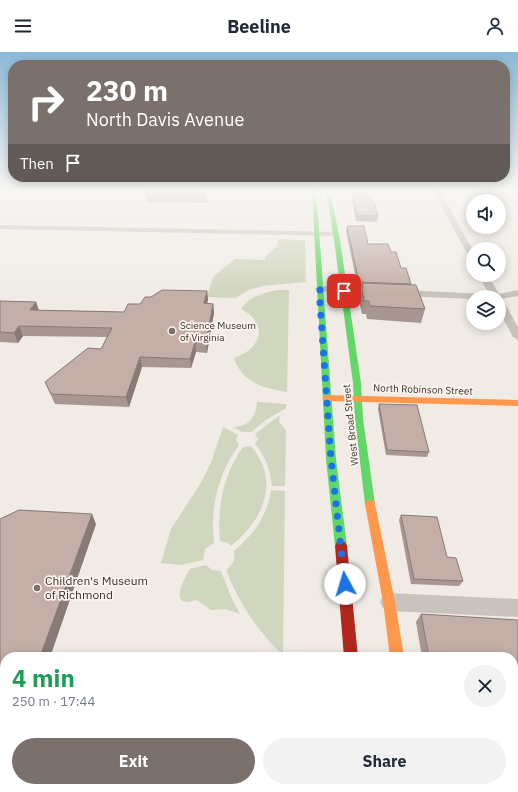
<!DOCTYPE html>
<meta charset="utf-8">
<style>
body{margin:0;font-family:"IBM Plex Sans",sans-serif;background:#f2f2f3;color:#1f2937;height:100vh;display:flex;flex-direction:column;font-size:15px;white-space:nowrap}
*{box-sizing:border-box;margin:0}
p{font-size:13px;color:#747a83}
.icon{flex:none;width:22px;height:22px;fill:none;stroke:currentColor;stroke-width:2;stroke-linecap:round;stroke-linejoin:round}
.map{position:relative;flex:1;overflow:hidden}
.drawer{position:absolute;left:0px;top:600px;width:518px;height:140px;display:flex;flex-direction:column;background:#fff;border-radius:16px 16px 0 0;box-shadow:0 2px 10px #0003}
.drawer>*{flex:none}
.guide{position:absolute;left:8px;top:8px;width:502px;height:122px;border-radius:16px;box-shadow:0 2px 10px #0003;background:#7a716c;color:#fff;overflow:hidden}
.buttons{position:absolute;left:466px;top:142px;display:grid;gap:8px}
.buttons a{display:grid;place-items:center;width:40px;height:40px;border-radius:50%;background:#fff;box-shadow:0 2px 10px #0003;font-size:20px}
.pin{position:absolute;display:grid;place-items:center;width:34px;height:34px;color:#fff;margin:-17px;border-radius:8px;box-shadow:0 2px 6px #0006}
.me{position:absolute;width:44px;margin:-22px;rotate:354deg;stroke-linejoin:round;filter:drop-shadow(0 0 3px #0008)}
.turn{display:flex;align-items:center;gap:14px;height:84px;padding:0 12px;font-size:18px}
.turn .icon{width:52px;height:52px;stroke-width:2.5}
.turn b{display:block;font-size:28px;line-height:34px}
.then{display:flex;align-items:center;height:38px;padding:0 12px;background:#0003;gap:8px;font-size:15px}
.round{display:grid;place-items:center;flex:none;width:42px;height:42px;border-radius:21px;background:#f2f2f3}
.head{display:flex;align-items:center;justify-content:space-between;height:68px;padding:0 12px}
h1{font-size:24px;font-weight:700;line-height:30px;color:#1e9e55}
.cta{display:flex;gap:8px;margin-top:auto;padding:8px 12px}
.cta a{flex:1;height:46px;border-radius:24px;background:#7a716c;color:#fff;font-size:16px;font-weight:700;line-height:46px;text-align:center}
.cta a+a{background:#f2f2f3;color:#1f2937}
header{display:flex;justify-content:space-between;align-items:center;height:52px;padding:0 12px;background:#fff;font-size:18px;font-weight:700}
.map>svg:first-child{display:block}
</style>
<header><svg class="icon" aria-label="menu" viewBox="0 0 24 24"><path d="M4 6h16M4 12h16M4 18h16"/></svg>Beeline<svg class="icon" aria-label="person" viewBox="0 0 24 24"><circle cx="12" cy="8" r="4"/><path d="M4 21q1-7 8-7t8 7"/></svg></header>
<div class="map">
<svg width="518" height="740" viewBox="0 0 518 740">
<rect width="100%" height="100%" fill="#f0ebe5"/>
<path fill="#d1d6bf" d="M278 187 305 188 306 230 263 234 249 238 235 246 207 245 213 225 235 207 265 208V205L277 194Z
M278 238H289L287 340C264 336 242 331 234 306 261 297 270 272 241 257 249 244 264 241 278 238Z
M257 350 286 352V356L266 368 251 380H242L235 376V375C250 373 256 365 257 350Z
M280 363 279 370 286 378 285 434H272C270 418 266 404 255 392L258 387 255 382Z
M223 375 238 383 236 388 239 393C218 422 210 455 214 491L205 497 203 508 181 513 161 511 171 477 202 429 212 408Z
M251 394C281 430 263 468 231 494L228 491 220 489C217 455 223 423 243 395Z
M271 438 285 439 283 601C276 598 270 590 265 584 248 564 236 543 226 518 233 513 236 507 234 499 254 482 267 465 271 438Z
M206 513 212 518 221 519 231 545 240 562 226 557 211 558 197 548C194 548 191 550 187 550 171 550 186 523 190 517Z"/>
<g fill="none" stroke-linecap="round" stroke-linejoin="round">
<path fill="#c9c3be" fill-rule="evenodd" d="M432 138H439L473 198V208L469 205Z
M0 173 336 180 340 182 336 184 0 177Z
M478 223H488L499 242 518 238V244L500 247 504 250 518 275V288L513 285 499 259V245H473V247L402 244 397 241 402 238 489 242Z
M320 234 379 238 384 241 379 244 317 239 315 237 317 235Z
M389 541 518 547V565L389 559 383 556 380 550 383 544Z
M0 638H5V658H0Z"/>
<path fill="#63d668" fill-rule="evenodd" d="M312 138H316L336 407 347 494 345 498 341 499 337 498 335 494 326 407Z
M326 138H330L340 188 361 331 363 367 375 452 374 455 370 456 366 455 365 452 355 367 353 331 334 188Z
M407 735H423V740H407Z"/>
<path fill="#ff974d" fill-rule="evenodd" d="M326 343 518 348V354L326 349 322 346Z
M370 448 374 449 375 452 395 550 404 605H390L383 550 365 452 366 449Z
M353 735H369L370 740H354Z"/>
<path fill="#b3261e" fill-rule="evenodd" d="M341 489 345 490 347 494 358 605H344L335 494 337 490Z"/>
</g>
<path fill="#a89690" d="M145 142 207 143V151L146 150Z
M353 143 378 164 377 170 356 169 352 149Z
M347 174 368 192 391 200 411 232V233L425 257 421 271 367 267 366 262H362L359 249 362 236H358L346 179Z
M207 239 208 248 207 251 213 252 214 261 207 301 196 300 191 316 142 315 129 355 55 352 45 330 101 297 107 285 23 284 18 291 0 290V249L36 250 39 258 124 260 140 252 151 245Z
M379 352 429 400 427 405 386 403 378 357Z
M401 463 447 505 463 529 459 534 411 532 399 468Z
M0 467 96 472 50 605H5V621H0Z
M421 562 518 568V618H513V605H422L416 570Z
M445 735H513L518 740H465L446 739Z"/>
<path fill="#887a75" d="M207 239 208 248 204 261V251Z
M36 250 39 260 30 258Z
M213 252 214 261 207 301 206 291Z
M19 274 23 284 18 291 14 281Z
M195 290 196 300 191 316 190 307Z
M140 305 142 315 129 355 126 345Z
M92 462 96 472 50 605H40Z"/>
<path fill="#c3afa7" stroke="#887a75" d="M146 138H198L207 143 145 142Z
M353 143 372 144 378 164 357 163Z
M347 174H364L368 192H388L391 200H396L401 216H406L411 232 359 230Z
M362 231 416 233 425 257 370 254 369 249H364L362 236H363Z
M162 238 207 239 204 251 213 252 206 291 195 290 190 307 140 305 126 345 51 342 45 330 88 296 101 297 112 276 19 274 14 281 0 280V249L36 250 30 258 124 260 128 252H140L145 245H151Z
M379 352 417 353 429 400 387 398Z
M19 458 92 462 40 605H5V615H0V467Z
M401 463 437 465 447 505 456 506 463 529 414 527Z
M421 562 518 568V611H513V605H429Z
M513 664H518V740H504L451 736V735H513Z"/>
<linearGradient id="sky" x2="0" y2="1"><stop stop-color="#8bbad8"/><stop offset="0.57" stop-color="#f8f6f3"/><stop offset="1" stop-color="#f8f6f3" stop-opacity="0"/></linearGradient>
<rect width="518" height="242" fill="url(#sky)"/>
<g fill="none" stroke-linecap="round" stroke-linejoin="round">
<path stroke="#1a73e8" stroke-width="7" stroke-dasharray="0 12.6" d="M344 239 320 237V251L331 407 345 532"/>
</g>
<g fill="#7a716c" stroke="#fbf5ee" stroke-width="1.5">
<circle cx="172" cy="279" r="4"/>
<circle cx="37" cy="536" r="4"/>
</g>
<g text-anchor="middle" stroke-width="3.5" stroke-linejoin="round" paint-order="stroke">
<g font-size="10" fill="#3b302b" stroke="#fbf5ee" text-anchor="start">
<text x="180" y="277">Science Museum<tspan x="180" dy="12">of Virginia</tspan></text>
</g>
<g font-size="10" fill="#3b302b" stroke="#fbf5ee">
<text transform="translate(423 337) rotate(2)" y="4">North Robinson Street</text>
<text transform="translate(350 373) rotate(-96)" y="4">West Broad Street</text>
</g>
<g font-size="12" fill="#3b302b" stroke="#fbf5ee" text-anchor="start">
<text x="45" y="533">Children's Museum<tspan x="45" dy="14">of Richmond</tspan></text>
</g>
</g>
</svg>
<div class="buttons">
<a><svg class="icon" aria-label="sound" viewBox="0 0 24 24"><path d="M4 9h4l5-4v14l-5-4H4zM17 9q2 3 0 6"/></svg></a>
<a><svg class="icon" aria-label="search" viewBox="0 0 24 24"><circle cx="10" cy="10" r="6"/><path d="M15 15l6 6"/></svg></a>
<a><svg class="icon" aria-label="layers" viewBox="0 0 24 24"><path d="M12 4l9 5-9 5-9-5zM3 14l9 5 9-5"/></svg></a>
</div>
<div class="pin" style="left:344px;top:239px;background:#d93025"><svg class="icon" aria-label="arrive" viewBox="0 0 24 24"><path d="M6 21V4h12l-3 4 3 4H6"/></svg></div>
<svg class="me" style="left:345px;top:532px" viewBox="-20 -20 40 40"><circle r="19" fill="#fff"/><path d="M0-13L10 11 0 6-10 11z" fill="#1a73e8"/></svg>
<div class="guide">
<div class="turn"><svg class="icon" aria-label="right" viewBox="0 0 24 24"><path d="M7 20v-9h11M14 6l5 5-5 5"/></svg><div><b>230 m</b>North Davis Avenue</div></div>
<div class="then">Then<svg class="icon" aria-label="arrive" viewBox="0 0 24 24"><path d="M6 21V4h12l-3 4 3 4H6"/></svg></div>
</div>
<section class="drawer">
<div class="head"><div><h1>4 min</h1><p>250 m · 17:44</p></div><a class="round"><svg class="icon" aria-label="close" viewBox="0 0 24 24"><path d="M6 6l12 12M18 6L6 18"/></svg></a></div>
<div class="cta"><a>Exit</a><a>Share</a></div>
</section>
</div>
